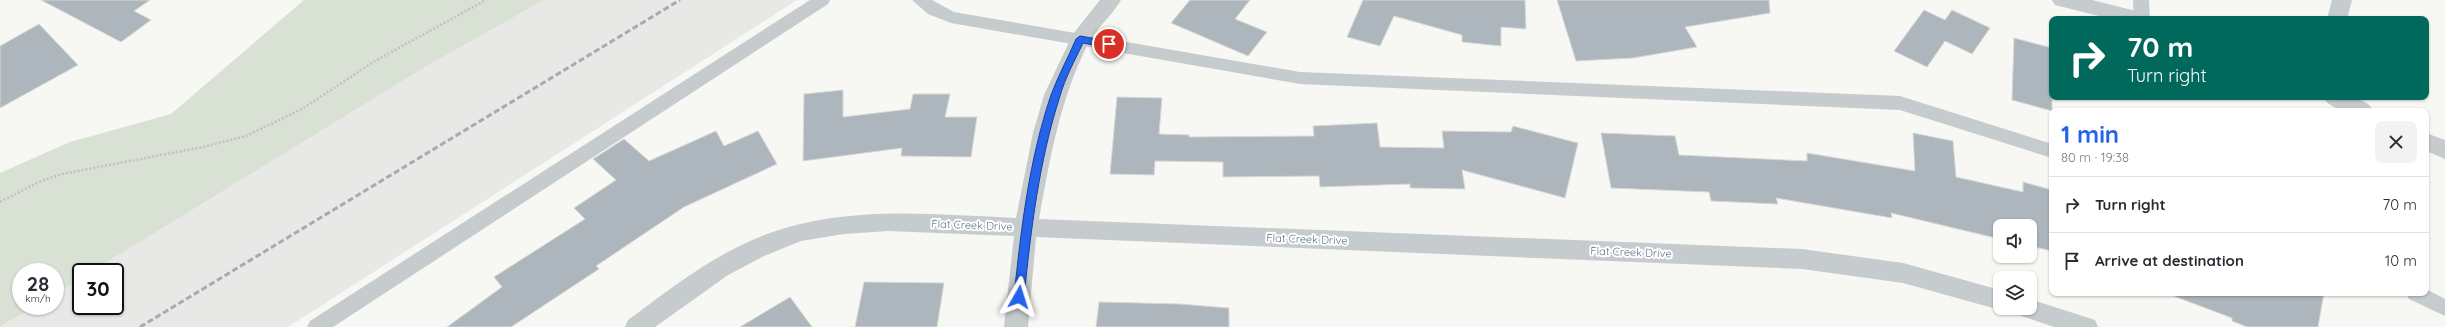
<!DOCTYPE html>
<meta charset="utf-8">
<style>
body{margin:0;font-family:Quicksand,sans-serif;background:#f2f2f3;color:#2b2b33;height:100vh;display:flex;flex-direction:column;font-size:15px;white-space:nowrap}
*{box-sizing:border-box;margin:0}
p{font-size:13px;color:#7c7c81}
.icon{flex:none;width:22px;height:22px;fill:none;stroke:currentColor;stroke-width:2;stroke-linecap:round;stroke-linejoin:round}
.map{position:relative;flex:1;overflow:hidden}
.panel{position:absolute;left:2049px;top:108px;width:380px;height:188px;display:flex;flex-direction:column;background:#fff;border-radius:8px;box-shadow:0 1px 3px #0004}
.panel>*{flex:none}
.hud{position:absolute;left:2049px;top:16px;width:380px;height:84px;border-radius:8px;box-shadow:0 1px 3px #0004;background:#00695c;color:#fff;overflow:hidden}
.fabs{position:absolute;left:1993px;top:219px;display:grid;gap:8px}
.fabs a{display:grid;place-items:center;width:44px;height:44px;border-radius:8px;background:#fff;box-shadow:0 1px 3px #0004;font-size:20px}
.speed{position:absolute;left:12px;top:263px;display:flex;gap:8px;font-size:20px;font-weight:700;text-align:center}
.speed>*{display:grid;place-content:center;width:52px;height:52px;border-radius:50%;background:#fff;box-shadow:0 1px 3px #0004;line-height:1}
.speed small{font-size:10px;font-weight:400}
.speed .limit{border:2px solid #111;border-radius:6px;background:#fff;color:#111}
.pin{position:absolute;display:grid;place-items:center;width:34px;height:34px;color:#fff;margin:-17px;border:2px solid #fff;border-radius:50%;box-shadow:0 1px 4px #0007}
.me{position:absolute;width:44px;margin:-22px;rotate:6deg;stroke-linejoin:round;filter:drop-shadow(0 0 3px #0008)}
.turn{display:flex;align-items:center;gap:14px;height:84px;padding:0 12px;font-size:18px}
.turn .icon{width:52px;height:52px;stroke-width:2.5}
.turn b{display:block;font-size:28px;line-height:34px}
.round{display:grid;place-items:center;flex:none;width:42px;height:42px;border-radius:8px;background:#f2f2f3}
.headline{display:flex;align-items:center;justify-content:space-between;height:68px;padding:0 12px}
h1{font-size:24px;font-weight:700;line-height:30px;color:#2563eb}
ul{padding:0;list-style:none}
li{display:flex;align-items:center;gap:12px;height:56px;padding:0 12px;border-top:1px solid #e1e1e2}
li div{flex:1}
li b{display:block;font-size:15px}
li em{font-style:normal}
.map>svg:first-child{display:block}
</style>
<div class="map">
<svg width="2445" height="327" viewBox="0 0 2445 327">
<rect width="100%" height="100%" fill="#f7f7f3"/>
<path fill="#e8e8e7" d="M544 0H797L288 327H1L35 306H55V294L81 278V306H115V272H91L425 67Z"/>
<path fill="#d9e0d4" d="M304 0H544L425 67 91 272H81V278L55 294V272H21V306H35L0 327V173L70 142 171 114Z"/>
<path fill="#acb6bc" stroke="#d9d8d6" d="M41 0H150L134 11 151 20 121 42Z
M1190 0H1250L1235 19 1267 32 1248 56 1171 23Z
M1363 0H1525L1526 29 1501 27V46L1462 42V35L1394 16 1380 46 1347 37Z
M1557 0H1769L1770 13 1685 27 1697 47 1633 58 1576 61Z
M1924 10 1945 20 1952 10 1990 28 1972 54 1945 41 1927 67 1894 51Z
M39 24 78 65 0 108V46Z
M2014 38 2052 48V111L2012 100Z
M843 90V117L910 109 913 94H950L945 117H977L971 157 901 156 902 148 803 161 804 94Z
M1117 97 1162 98 1159 134 1189 135V137L1314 136 1313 126 1377 123 1380 147 1444 148 1442 131 1511 132 1513 126 1578 143 1565 198 1462 170 1465 189 1410 188V184L1320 187 1319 176 1223 177V162L1155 161 1154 175 1110 174Z
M716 131 724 146 758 131 777 164 684 207 596 266 599 269 511 327H447L502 287 494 277 585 219 574 208 616 180 593 159 624 139 649 161Z
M1601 133 1675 136 1679 155 1807 161V153L1915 171 1913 133 1953 141 1956 177 2023 192V182L2052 190V251L2030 246V226H2000V239L1891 213 1892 218 1776 198 1778 204 1711 201 1709 192 1611 188Z
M864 282 944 283 937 327H855Z
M2172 293H2324L2318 327H2247L2232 321V318L2171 295Z
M790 297 812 327H740Z
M1099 302 1180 304 1229 308V327H1096Z"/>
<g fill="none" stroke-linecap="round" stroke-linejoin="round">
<path stroke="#bfc2c4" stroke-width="2.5" stroke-dasharray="2 2" stroke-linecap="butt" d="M0 202 39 182 62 174 203 147 246 136 302 109 375 61 486 0"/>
<path fill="#c6cbce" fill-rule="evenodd" d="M810 0H830L828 4 333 327H307L310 321Z
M912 0H932L954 12 1300 72 1900 96 2052 144V158L1900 110 1300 84 951 23 928 14Z
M2133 0H2149L2150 19H2134Z
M2426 289 2445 299V316L2409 299 2406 293H2426Z"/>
<path fill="#c6cbce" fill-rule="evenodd" d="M1100 0H1121C1112 16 1096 28 1088 44 1060 99 1050 158 1039 219L1802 249 1903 263 2000 290V308H2006L2000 310 1903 283 1802 269 1036 237 1028 327H1004L1014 236 888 231 844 234 801 241 764 256 728 275 655 327H625L628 320C666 292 704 262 748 242 833 203 925 214 1016 218L1033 133 1044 95 1073 34Z
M2052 0H2092L2148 14 2151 19H2111L2055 5Z
M2332 0H2352L2347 19H2327Z
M2323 97C2340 97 2364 94 2374 111 2357 111 2333 114 2323 97Z
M2426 133 2445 140V159L2426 151Z
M2030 299 2095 320 2098 327H2054L2019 315 2015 308H2030Z"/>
<path stroke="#a4acb1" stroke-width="3" stroke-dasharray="6 3" stroke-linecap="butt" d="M140 327 680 0"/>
</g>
<path fill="#2563eb" stroke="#184099" d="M1080 36 1109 41 1113 44 1109 48 1083 43C1075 60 1065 78 1060 96 1039 161 1031 229 1024 297L1019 301 1014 297C1021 229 1029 160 1051 95 1058 76 1068 58 1076 39Z"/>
<g text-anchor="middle" stroke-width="4" stroke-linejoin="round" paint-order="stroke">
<g font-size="11" fill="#5f7682" stroke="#fff">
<text transform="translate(972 225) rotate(2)" y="4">Flat Creek Drive</text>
<text transform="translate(1307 239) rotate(2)" y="4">Flat Creek Drive</text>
<text transform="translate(1631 252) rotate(2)" y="4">Flat Creek Drive</text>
</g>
</g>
</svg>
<div class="fabs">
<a><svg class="icon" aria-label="sound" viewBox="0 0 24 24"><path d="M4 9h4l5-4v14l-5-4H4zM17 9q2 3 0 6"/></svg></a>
<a><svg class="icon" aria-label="layers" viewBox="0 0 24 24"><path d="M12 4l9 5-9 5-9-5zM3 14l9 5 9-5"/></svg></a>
</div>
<div class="speed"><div>28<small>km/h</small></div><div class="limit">30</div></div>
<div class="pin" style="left:1109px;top:44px;background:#d93025"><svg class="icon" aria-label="arrive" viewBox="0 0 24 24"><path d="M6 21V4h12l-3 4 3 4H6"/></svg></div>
<svg class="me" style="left:1019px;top:297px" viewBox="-20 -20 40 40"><path d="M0-17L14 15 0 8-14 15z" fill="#2563eb" stroke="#fff" stroke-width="4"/></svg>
<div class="hud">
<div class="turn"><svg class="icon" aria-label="right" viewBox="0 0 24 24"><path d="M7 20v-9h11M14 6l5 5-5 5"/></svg><div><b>70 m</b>Turn right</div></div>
</div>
<section class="panel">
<div class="headline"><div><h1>1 min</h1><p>80 m · 19:38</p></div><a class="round"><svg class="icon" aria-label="close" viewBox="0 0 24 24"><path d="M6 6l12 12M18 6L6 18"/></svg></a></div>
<ul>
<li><svg class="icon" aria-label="right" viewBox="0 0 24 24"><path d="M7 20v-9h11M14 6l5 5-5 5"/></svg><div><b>Turn right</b></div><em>70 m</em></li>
<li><svg class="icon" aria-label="arrive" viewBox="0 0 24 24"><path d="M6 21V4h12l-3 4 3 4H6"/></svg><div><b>Arrive at destination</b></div><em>10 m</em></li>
</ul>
</section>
</div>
